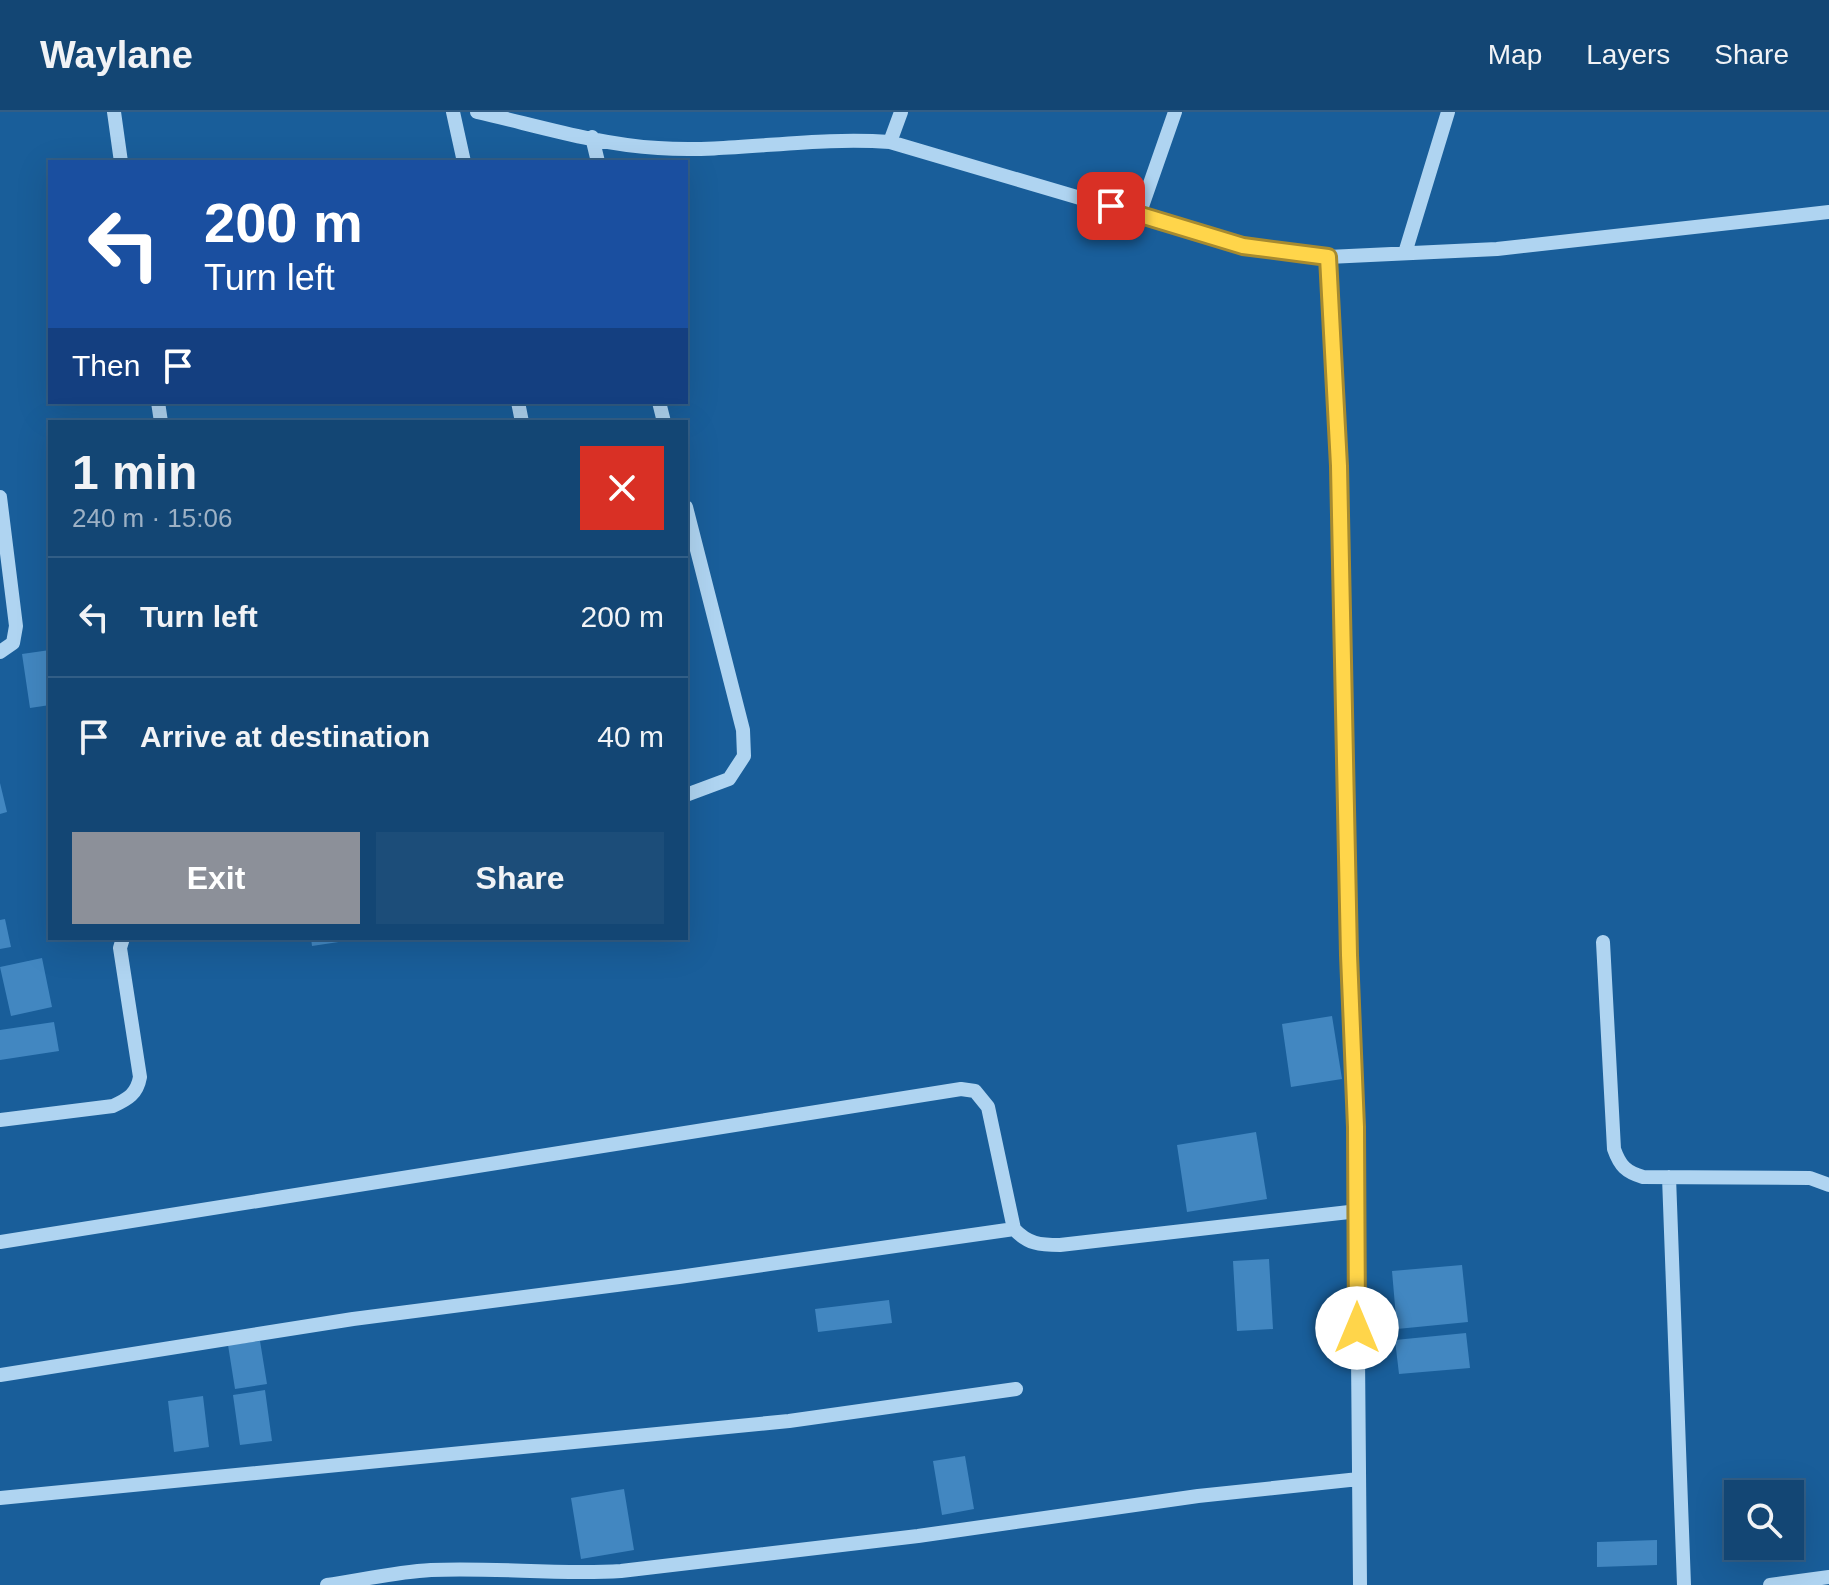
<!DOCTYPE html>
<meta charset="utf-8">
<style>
body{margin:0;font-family:Arial,sans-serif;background:#1c4d79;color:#f1f3f6;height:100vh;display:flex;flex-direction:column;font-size:30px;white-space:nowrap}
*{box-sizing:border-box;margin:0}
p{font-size:26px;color:#9db1c5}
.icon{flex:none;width:44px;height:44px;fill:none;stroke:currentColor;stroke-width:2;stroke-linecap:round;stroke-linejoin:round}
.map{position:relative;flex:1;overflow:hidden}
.sheet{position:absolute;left:48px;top:308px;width:640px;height:520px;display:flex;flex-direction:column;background:#134674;border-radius:0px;box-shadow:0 8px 32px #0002,0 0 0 2px #325e86}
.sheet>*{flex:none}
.banner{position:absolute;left:48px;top:48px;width:640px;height:244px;border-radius:0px;box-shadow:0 8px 32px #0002,0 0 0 2px #325e86;background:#1a4fa0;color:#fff;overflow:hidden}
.controls{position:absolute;left:1724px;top:1368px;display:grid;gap:16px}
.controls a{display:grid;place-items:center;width:80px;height:80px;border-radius:0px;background:#134674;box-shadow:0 8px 32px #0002,0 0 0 2px #325e86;font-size:40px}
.pin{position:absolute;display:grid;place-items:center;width:68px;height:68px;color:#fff;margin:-34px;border-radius:16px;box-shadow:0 4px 12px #0006}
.me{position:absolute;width:88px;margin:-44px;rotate:0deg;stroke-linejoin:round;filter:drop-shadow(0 0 6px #0008)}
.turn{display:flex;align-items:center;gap:28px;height:168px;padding:0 24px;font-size:36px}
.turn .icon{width:104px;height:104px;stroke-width:2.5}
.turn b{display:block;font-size:56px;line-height:68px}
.then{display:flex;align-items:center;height:76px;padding:0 24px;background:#0003;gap:16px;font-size:30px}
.round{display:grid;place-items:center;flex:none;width:84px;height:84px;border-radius:0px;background:#1c4d79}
.head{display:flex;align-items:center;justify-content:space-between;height:136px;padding:0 24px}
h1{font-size:48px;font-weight:800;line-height:60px}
.action{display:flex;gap:16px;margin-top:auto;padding:16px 24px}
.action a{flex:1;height:92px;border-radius:0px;background:#8c9099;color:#fff;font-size:32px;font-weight:800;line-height:92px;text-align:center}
.action a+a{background:#1c4d79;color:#f1f3f6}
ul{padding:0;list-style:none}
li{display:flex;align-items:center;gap:24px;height:120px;padding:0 24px;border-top:2px solid #325e86}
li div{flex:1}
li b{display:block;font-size:30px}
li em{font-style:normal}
header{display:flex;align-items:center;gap:48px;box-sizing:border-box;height:112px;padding:0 40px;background:#134674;border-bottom:2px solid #325e86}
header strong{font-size:38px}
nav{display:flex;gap:44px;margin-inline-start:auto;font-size:28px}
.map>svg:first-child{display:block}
</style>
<header>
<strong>Waylane</strong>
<nav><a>Map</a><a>Layers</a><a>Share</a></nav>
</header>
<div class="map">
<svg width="1829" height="1473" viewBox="0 0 1829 1473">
<rect width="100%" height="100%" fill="#195e9a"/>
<path fill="#4287c1" d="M50 538V593L30 596 22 542Z
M0 671 7 700 0 702Z
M5 807 11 835 0 837V808Z
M311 826H352V828L312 834Z
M42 846 52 895 11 904 0 855Z
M1332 904 1342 967 1291 975 1282 912Z
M54 910 59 939 0 948V918Z
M1256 1020 1267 1087 1187 1100 1177 1033Z
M1269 1147 1273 1217 1237 1219 1233 1149Z
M1462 1153 1468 1210 1397 1217 1392 1159Z
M889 1188 892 1211 818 1220 815 1197Z
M1466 1221 1470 1256 1399 1262 1395 1228Z
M260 1229 267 1272 235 1277 228 1233Z
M265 1278 272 1329 240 1333 233 1283Z
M203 1284 209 1335 174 1340 168 1289Z
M965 1344 974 1397 942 1403 933 1349Z
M624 1377 634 1438 581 1447 571 1386Z
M1657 1428V1453L1597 1455V1430Z"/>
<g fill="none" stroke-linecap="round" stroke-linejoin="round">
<path stroke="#afd4f1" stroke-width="14" d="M114 0 121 50
M453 0 464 50
M477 0C535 13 599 33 658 36 735 41 811 24 890 30L1243 134 1328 145 1497 137 1829 100
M592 25 598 50
M890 30 901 0
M1139 103 1175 0
M1405 141 1448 0
M1328 145 1339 354 1349 843 1356 1015 1360 1473
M158 290 161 310
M518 290 522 310
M659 290 664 310
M0 385 16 514 13 531 0 540
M686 395 743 618 744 644 729 667 686 683
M1603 830 1614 1037C1620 1054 1626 1060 1643 1065L1810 1066 1829 1073
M0 1008 113 994C128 987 137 982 140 965L120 836 123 826
M1669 1065 1684 1473
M0 1130 961 977 975 979 988 995 1014 1117C1028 1132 1040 1133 1060 1133L1358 1099
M0 1263 353 1207 679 1165 1014 1117
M0 1386 789 1309 1016 1277
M327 1473C361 1468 396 1460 431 1458 494 1455 558 1463 621 1459L918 1424 1198 1384 1359 1367
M1770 1473 1829 1465"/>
</g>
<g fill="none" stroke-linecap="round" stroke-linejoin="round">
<g stroke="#a68a30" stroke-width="20">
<path id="route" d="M1111 94 1243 134 1328 145 1339 354 1349 843 1356 1015 1357 1216"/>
</g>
<use href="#route" stroke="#ffd54a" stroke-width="14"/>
</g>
</svg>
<div class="controls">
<a><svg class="icon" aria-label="search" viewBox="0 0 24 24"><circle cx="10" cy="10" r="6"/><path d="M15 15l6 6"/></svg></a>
</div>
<div class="pin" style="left:1111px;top:94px;background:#d93025"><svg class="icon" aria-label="arrive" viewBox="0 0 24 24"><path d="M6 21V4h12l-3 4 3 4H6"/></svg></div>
<svg class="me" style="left:1357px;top:1216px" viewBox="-20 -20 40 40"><circle r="19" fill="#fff"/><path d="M0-13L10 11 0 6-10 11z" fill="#ffd54a"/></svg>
<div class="banner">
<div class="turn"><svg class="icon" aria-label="left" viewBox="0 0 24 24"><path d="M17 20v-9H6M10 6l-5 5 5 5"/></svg><div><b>200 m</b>Turn left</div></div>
<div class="then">Then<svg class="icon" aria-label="arrive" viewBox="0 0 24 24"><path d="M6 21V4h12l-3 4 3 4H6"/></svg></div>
</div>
<section class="sheet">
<div class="head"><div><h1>1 min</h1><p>240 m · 15:06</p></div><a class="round" style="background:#d93025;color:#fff"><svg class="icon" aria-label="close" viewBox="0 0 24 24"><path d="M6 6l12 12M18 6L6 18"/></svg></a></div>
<ul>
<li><svg class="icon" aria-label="left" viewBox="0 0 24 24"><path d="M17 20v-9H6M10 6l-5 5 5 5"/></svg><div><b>Turn left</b></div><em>200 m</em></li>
<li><svg class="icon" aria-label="arrive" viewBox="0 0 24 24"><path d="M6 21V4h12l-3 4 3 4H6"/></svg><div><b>Arrive at destination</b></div><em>40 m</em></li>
</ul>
<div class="action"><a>Exit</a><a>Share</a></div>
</section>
</div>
